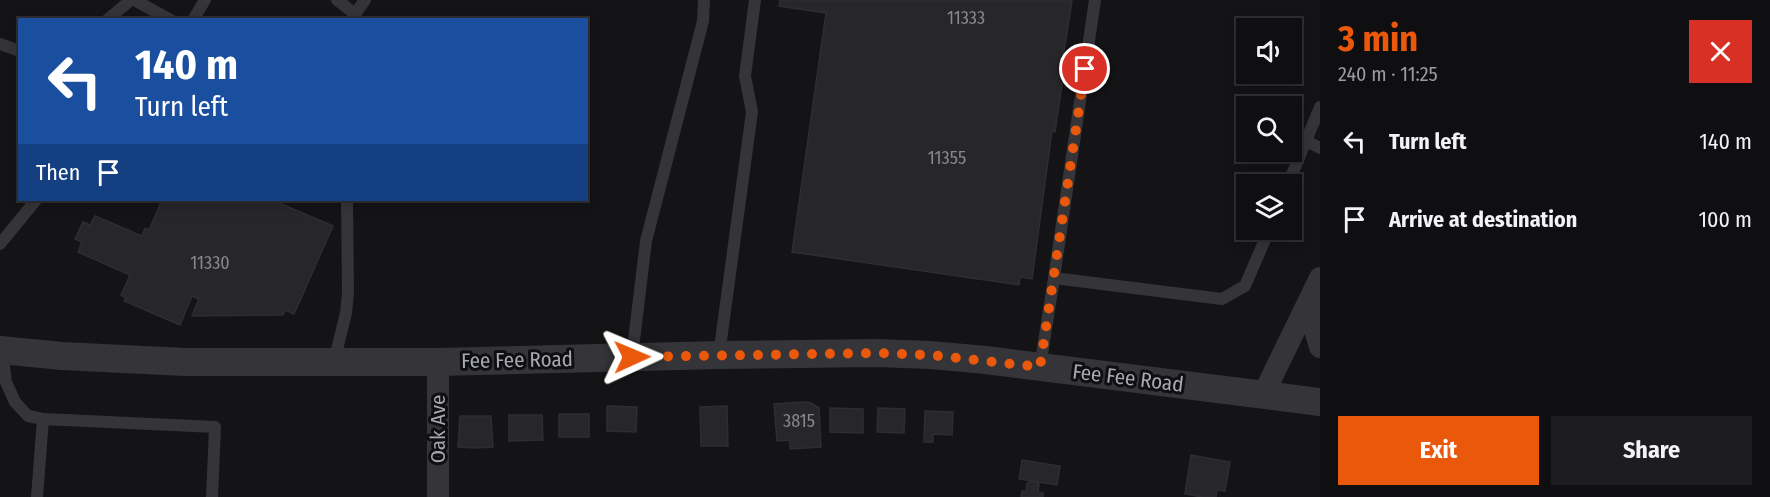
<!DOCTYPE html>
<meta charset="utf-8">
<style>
body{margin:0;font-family:"Fira Sans Condensed",sans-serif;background:#1d1c1e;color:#f1f3f6;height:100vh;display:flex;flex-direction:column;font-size:22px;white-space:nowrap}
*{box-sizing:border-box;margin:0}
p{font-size:20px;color:#9b9c9f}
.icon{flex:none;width:33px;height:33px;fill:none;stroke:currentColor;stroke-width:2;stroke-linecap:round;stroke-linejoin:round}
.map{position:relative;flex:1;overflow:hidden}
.panel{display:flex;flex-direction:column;background:#0f0e10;width:450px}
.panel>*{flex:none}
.top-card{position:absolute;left:18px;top:18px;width:570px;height:183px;border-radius:0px;box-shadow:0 3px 15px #0003,0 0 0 2px #2f2e30;background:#1a4fa0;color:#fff;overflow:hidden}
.fabs{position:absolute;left:1236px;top:18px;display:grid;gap:12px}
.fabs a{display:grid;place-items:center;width:66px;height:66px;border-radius:0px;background:#0f0e10;box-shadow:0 3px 15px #0003,0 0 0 2px #2f2e30;font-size:30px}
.pin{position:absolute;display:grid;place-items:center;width:51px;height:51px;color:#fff;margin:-26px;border:3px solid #fff;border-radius:50%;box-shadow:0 2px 6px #0007}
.me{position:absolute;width:66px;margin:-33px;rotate:89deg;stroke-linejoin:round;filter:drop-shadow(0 0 4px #0008)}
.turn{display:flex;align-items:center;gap:21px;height:126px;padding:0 18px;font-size:27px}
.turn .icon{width:78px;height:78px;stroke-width:2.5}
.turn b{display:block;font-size:42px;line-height:51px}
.then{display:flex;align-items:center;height:57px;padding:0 18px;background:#0003;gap:12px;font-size:22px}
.round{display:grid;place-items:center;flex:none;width:63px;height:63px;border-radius:0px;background:#1d1c1e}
.head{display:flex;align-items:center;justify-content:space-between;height:102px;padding:0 18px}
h1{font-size:36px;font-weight:700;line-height:45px;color:#ea580c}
.primary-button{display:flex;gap:12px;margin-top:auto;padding:12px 18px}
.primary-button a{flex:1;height:69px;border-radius:0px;background:#ea580c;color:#fff;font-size:24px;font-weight:700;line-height:69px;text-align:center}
.primary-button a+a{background:#1d1c1e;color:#f1f3f6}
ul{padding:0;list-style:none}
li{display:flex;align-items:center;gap:18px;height:78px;padding:0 18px}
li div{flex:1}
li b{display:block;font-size:22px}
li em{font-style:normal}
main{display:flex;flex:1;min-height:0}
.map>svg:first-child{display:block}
</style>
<main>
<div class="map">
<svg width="1320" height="497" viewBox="0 0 1320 497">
<rect width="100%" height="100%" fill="#141315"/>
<path fill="#272629" stroke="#2e2e31" stroke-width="1.5" d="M780 0H1072L1060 77 1063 78 1055 132 1052 131 1032 279 1020 277 1019 285 792 252 826 13 779 6Z
M162 200H272L333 226 294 314 285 310 283 315 192 316 199 299 192 296 180 325 124 301 126 298 121 295 130 275 78 252 82 242 75 239 83 222 90 225 95 216 142 236 145 228 149 230Z
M804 402 811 403 819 408 821 447 790 449V440L777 441 774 404Z
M607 406 637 407 636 432 607 431Z
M727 406 728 446H701L700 407Z
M830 408 863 409V433L830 432Z
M878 408 905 409 904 433 877 432Z
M925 411 953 412 952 435 933 434V442H924Z
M559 414H589V437H559Z
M509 415H542L543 440 509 441Z
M460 416H491L493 447 475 448 458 447Z
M1191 455 1230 462 1225 491 1217 490 1216 497H1202L1185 494Z
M1022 460 1060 466 1057 485 1019 479Z
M1035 481 1039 484 1038 492 1043 493V497H1021L1022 491H1026L1027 483Z"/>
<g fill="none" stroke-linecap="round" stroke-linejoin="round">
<path stroke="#353539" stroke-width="12" d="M134 0 171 20
M337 0 355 14 357 20
M355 14 365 0
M107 20 131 0
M193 20 205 0
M0 44 20 51
M1306 141 1320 148
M1288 184 1320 107
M0 244 36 200
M1054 278 1095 0
M2 350 6 382 15 402 28 416 43 419 215 427 212 497
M719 355 752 112 745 76 755 0
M632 357 646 241 703 21 704 0
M334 362 346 313 348 292 347 200
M1040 367 1054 278 1222 299 1245 286 1269 230
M37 497 43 419"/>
<path stroke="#353539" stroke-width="22" d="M1315 296 1312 320 1320 347
M438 362V497
M1263 395 1320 278"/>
<path stroke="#353539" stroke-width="28" d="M0 350 62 356 185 362H438L719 355 876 353 930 355 986 360 1320 402"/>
</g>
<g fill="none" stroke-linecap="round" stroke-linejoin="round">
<path stroke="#ea580c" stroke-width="10" stroke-dasharray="0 18" d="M632 357 876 353 930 355 1040 367 1085 69"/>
</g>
<g text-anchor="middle" stroke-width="6" stroke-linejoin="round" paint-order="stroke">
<g font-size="18" fill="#868890">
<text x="966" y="24">11333</text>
<text x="947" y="164">11355</text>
<text x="210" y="269">11330</text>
<text x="799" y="427">3815</text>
</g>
<g font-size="21" fill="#a6a9b4" stroke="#0f0e10">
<text transform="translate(517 360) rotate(-1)" y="7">Fee Fee Road</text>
<text transform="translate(1128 378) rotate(7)" y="7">Fee Fee Road</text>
<text transform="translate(438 429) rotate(-90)" y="7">Oak Ave</text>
</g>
</g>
</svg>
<div class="fabs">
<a><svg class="icon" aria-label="sound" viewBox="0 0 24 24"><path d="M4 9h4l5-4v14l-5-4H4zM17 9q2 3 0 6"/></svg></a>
<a><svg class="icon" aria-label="search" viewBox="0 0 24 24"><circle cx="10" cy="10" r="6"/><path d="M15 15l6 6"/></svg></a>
<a><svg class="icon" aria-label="layers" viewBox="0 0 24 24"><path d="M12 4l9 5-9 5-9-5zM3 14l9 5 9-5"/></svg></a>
</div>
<div class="pin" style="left:1085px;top:69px;background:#d93025"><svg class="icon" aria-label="arrive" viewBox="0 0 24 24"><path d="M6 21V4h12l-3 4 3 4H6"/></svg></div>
<svg class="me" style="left:632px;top:357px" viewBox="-20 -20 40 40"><path d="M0-17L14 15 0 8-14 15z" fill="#ea580c" stroke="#fff" stroke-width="4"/></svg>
<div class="top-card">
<div class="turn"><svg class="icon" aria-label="left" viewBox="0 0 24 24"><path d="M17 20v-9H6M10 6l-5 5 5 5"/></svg><div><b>140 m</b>Turn left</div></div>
<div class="then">Then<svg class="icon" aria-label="arrive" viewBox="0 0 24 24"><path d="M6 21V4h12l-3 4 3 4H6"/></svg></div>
</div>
</div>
<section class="panel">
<div class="head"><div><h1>3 min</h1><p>240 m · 11:25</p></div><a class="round" style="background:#d93025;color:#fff"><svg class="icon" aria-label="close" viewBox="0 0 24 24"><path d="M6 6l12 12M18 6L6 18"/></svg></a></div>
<ul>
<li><svg class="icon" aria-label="left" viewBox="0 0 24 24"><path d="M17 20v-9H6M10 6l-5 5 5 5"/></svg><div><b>Turn left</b></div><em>140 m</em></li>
<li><svg class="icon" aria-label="arrive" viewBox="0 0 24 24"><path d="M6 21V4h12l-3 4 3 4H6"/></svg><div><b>Arrive at destination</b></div><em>100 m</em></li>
</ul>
<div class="primary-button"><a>Exit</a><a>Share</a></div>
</section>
</main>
